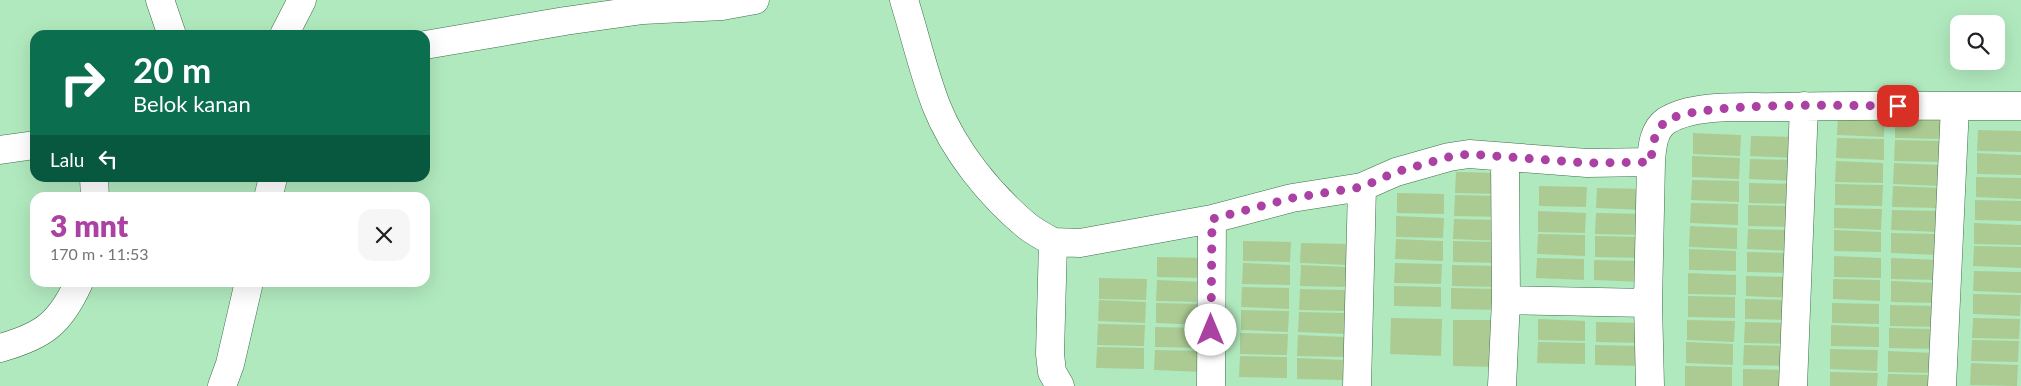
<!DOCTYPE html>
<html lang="id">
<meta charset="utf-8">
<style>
body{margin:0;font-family:Lato,sans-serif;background:#f6f6f6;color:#202124;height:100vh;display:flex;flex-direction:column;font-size:19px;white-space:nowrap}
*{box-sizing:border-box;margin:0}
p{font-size:16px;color:#757577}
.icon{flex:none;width:28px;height:28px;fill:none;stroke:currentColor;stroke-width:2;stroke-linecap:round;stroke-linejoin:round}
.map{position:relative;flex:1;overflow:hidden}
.drawer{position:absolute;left:30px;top:192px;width:400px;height:95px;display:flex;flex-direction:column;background:#fff;border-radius:15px;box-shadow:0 5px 20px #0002}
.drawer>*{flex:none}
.banner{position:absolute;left:30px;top:30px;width:400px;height:152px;border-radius:15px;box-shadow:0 5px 20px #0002;background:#0b6e4f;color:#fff;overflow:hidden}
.tools{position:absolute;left:1950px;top:15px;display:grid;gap:10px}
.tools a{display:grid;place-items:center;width:55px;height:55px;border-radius:10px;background:#fff;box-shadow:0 5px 20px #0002;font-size:25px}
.pin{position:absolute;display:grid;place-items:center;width:42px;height:42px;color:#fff;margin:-21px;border-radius:10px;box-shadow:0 2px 8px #0006}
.me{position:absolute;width:55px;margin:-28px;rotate:0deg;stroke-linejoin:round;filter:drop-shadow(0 0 4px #0008)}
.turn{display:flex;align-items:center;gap:18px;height:105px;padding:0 20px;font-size:22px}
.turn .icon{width:65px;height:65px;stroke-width:2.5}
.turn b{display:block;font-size:35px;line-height:42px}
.then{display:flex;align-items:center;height:48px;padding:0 20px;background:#0003;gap:10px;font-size:19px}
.round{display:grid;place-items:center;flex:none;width:52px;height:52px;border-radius:15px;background:#f6f6f6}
.summary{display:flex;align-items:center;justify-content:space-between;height:85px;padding:0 20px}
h1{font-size:30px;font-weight:800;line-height:38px;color:#ab41a2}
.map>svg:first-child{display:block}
</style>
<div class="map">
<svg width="2021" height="386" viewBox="0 0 2021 386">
<rect width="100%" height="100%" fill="#b1e9be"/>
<path fill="#accb93" d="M1838 115 1885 116 1884 137 1837 135Z
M1895 117 1943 118 1942 139 1895 138Z
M1978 130 2021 131V152L1977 151Z
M1693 133 1741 135 1740 156 1693 154Z
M1751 136 1798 137V158L1750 156Z
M1837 138 1884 139V160L1836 158Z
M1895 140 1942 141 1941 162 1894 161Z
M1977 153 2021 155V175L1977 174Z
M1692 156 1740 158 1739 179 1692 177Z
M1750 159 1797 160V181L1749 179Z
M1836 161 1883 163V183L1835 182Z
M1894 163 1941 165 1940 186 1893 184Z
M1456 172 1503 173 1502 194 1455 193Z
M1976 177 2021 178V199L1976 197Z
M1692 180 1739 181V202L1691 200Z
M1749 183 1797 184 1796 204 1749 203Z
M1835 184 1883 185 1882 206 1835 205Z
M1539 186 1587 187 1586 207 1539 206Z
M1893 186 1940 188 1939 208 1892 207Z
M1597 188 1644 189V210L1596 208Z
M1397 193 1444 194V214L1397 213Z
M1455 195 1502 196 1501 217 1454 216Z
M1975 200 2021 201V221L1975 220Z
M1691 203 1738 204V225L1690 223Z
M1748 205 1796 206 1795 227 1748 226Z
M1834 208 1882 209 1881 230 1834 228Z
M1892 210 1939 211V232L1891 230Z
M1538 211 1586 213 1585 233 1538 232Z
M1596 213 1643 214 1642 235 1595 234Z
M1396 216 1444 218 1443 238 1396 237Z
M1454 219 1501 220V241L1453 239Z
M1974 223 2021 225V245L1974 244Z
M1690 226 1737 228V249L1689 247Z
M1748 229 1795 230 1794 251 1747 249Z
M1834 230 1881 232V252L1834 251Z
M1891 233 1938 234V255L1891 253Z
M1538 234 1585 235V256L1537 254Z
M1595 236 1642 237V258L1595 257Z
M1396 239 1443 241V261L1395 259Z
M1243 241 1291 242 1290 262 1243 261Z
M1453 241 1500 242V263L1453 262Z
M1301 243 1349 244 1348 265 1300 263Z
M1974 246 2021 247V268L1973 266Z
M1689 249 1736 251V271L1689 270Z
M1747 252 1794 253V273L1747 272Z
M1834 256 1881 258V278L1834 277Z
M1157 257 1205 258V278L1157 277Z
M1537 258 1584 259V280L1536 278Z
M1891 258 1939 260 1938 280 1891 279Z
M1594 260 1642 261 1641 282 1594 280Z
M1243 263 1290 265V285L1242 284Z
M1395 263 1442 264 1441 284 1394 283Z
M1301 265 1348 267 1347 287 1300 286Z
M1452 265 1500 266 1499 287 1452 286Z
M1974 271 2021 272V293L1973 291Z
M1688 273 1736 275V295L1688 294Z
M1746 276 1793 277V298L1746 296Z
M1099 278 1147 279 1146 300 1099 299Z
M1833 279 1880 280V301L1833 299Z
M1157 280 1204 282V302L1156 301Z
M1891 281 1938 283V303L1891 302Z
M1394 286 1441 287V307L1394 306Z
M1242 287 1289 288V309L1241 307Z
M1451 288 1499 289V310L1451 309Z
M1300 289 1347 290 1346 311 1299 310Z
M1973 294 2021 295 2020 316 1973 314Z
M1688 296 1735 297V318L1688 317Z
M1745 299 1793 300 1792 320 1745 319Z
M1099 300 1146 302 1145 323 1098 321Z
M1156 303 1203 304V325L1156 323Z
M1832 303 1879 304V324L1832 323Z
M1890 305 1937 306V327L1890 326Z
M1241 310 1289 311 1288 332 1241 330Z
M1299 312 1346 313 1345 334 1298 332Z
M1391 318 1442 319 1441 356 1390 354Z
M1973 318 2020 319 2019 339 1972 338Z
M1538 319 1585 321V341L1538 340Z
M1453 320H1497V367L1453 366Z
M1687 320 1735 321 1734 342 1687 340Z
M1596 322 1643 323V343L1596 342Z
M1745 322 1792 323V344L1744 343Z
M1098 324 1145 325 1144 346 1097 345Z
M1831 325 1879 327V347L1831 346Z
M1155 327 1203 328 1202 348 1155 347Z
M1889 328 1936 329V349L1889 348Z
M1240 333 1288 334 1287 355 1240 354Z
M1298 335 1345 337V357L1297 356Z
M1972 340 2019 341 2018 362 1971 361Z
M1538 342 1585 343V364L1537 363Z
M1686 342 1733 344V365L1686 363Z
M1595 345 1642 346V366L1595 365Z
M1744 345 1791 346V366L1743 365Z
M1097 347 1144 348V369L1096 368Z
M1830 349 1878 350 1877 371 1830 369Z
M1155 350 1202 351 1201 372 1154 370Z
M1888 351 1935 353V373L1888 372Z
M1240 356 1287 357V378L1239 377Z
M1297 358 1345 360 1344 380 1297 379Z
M1971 363 2018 365 2017 386 1970 385Z
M1685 366 1732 367V386H1685Z
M1743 369 1790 370V386H1743Z
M1830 372 1878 373 1877 386H1830Z
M1888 374 1935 375V386H1887Z"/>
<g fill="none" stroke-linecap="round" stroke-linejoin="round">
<g stroke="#3b6f49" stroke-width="29">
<path id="minor" d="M160 0 172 35
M904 0C915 35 923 71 936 105 954 151 990 195 1027 226 1035 232 1044 237 1053 242L1050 354 1052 372 1060 386
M284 35 302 0
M425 45 565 21 643 10 722 6 755 0
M0 150 35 145
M94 178 95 198
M268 198 273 178
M1053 242 1080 243 1212 219 1292 198 1362 187 1396 172 1449 157 1469 154 1587 163 1651 162
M1506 300 1648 303
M0 348C43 336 60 324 79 282
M222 386 230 364 249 282
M1211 386 1212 219
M1357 386 1362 187
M1502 386 1506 300 1505 157
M1650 386 1648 303 1651 162C1652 148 1653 130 1666 121 1694 103 1746 108 1778 107 1859 105 1940 106 2021 106
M1793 386 1804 106
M1942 386 1955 106"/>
</g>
<use href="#minor" stroke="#fff" stroke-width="28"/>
</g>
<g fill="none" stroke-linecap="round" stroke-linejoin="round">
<path stroke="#ab41a2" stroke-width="9" stroke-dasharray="0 16.2" d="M1211 330 1212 219 1292 198 1362 187 1396 172 1449 157 1469 154 1587 163 1651 162C1652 149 1653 133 1664 123 1687 100 1859 106 1898 106"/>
</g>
</svg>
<div class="tools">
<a><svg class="icon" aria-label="search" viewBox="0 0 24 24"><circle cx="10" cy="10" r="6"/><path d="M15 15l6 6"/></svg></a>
</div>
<div class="pin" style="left:1898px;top:106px;background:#d93025"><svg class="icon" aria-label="arrive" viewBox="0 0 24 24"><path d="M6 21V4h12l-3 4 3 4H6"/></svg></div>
<svg class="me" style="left:1211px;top:330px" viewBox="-20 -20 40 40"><circle r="19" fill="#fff"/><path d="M0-13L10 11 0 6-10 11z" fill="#ab41a2"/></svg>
<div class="banner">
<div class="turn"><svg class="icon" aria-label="right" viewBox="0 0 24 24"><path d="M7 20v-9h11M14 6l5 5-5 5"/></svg><div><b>20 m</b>Belok kanan</div></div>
<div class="then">Lalu<svg class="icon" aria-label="left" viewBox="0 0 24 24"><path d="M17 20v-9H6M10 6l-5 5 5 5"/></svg></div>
</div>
<section class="drawer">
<div class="summary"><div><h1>3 mnt</h1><p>170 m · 11:53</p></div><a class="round"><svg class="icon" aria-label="close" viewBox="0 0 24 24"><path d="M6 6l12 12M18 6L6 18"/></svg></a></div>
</section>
</div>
